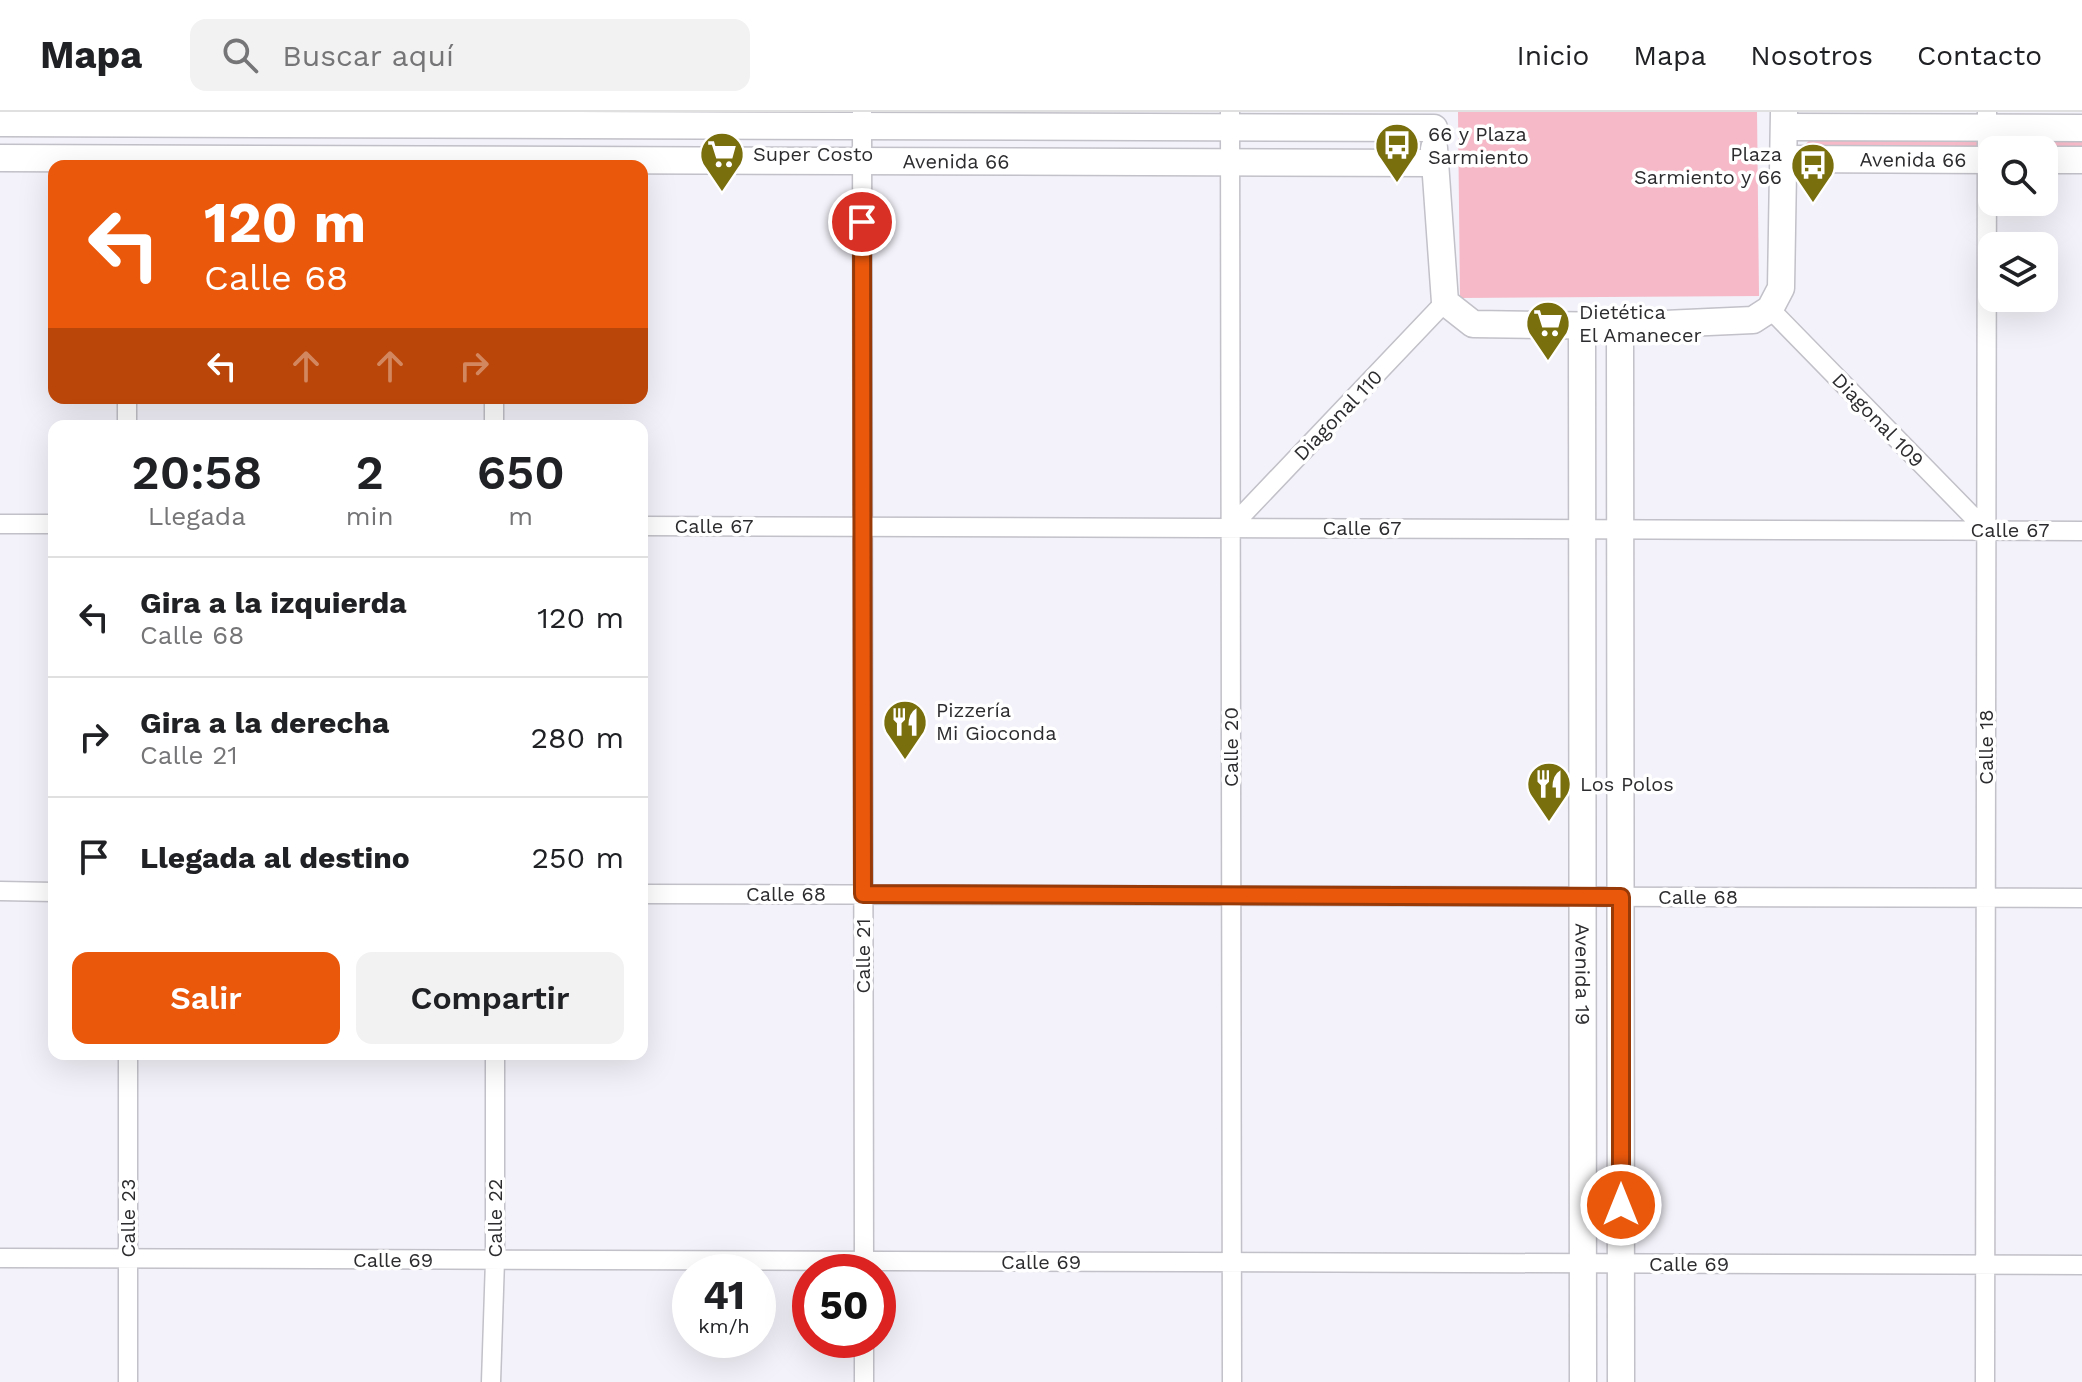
<!DOCTYPE html>
<html lang="es">
<meta charset="utf-8">
<style>
body{margin:0;font-family:"Work Sans",sans-serif;background:#f2f2f2;color:#202124;height:100vh;display:flex;flex-direction:column;font-size:30px;white-space:nowrap}
*{box-sizing:border-box;margin:0}
p{font-size:26px;color:#757577}
.icon{flex:none;width:44px;height:44px;fill:none;stroke:currentColor;stroke-width:2;stroke-linecap:round;stroke-linejoin:round}
.map{position:relative;flex:1;overflow:hidden}
.sheet{position:absolute;left:48px;top:308px;width:600px;height:640px;display:flex;flex-direction:column;background:#fff;border-radius:16px;box-shadow:0 8px 32px #0002}
.sheet>*{flex:none}
.hud{position:absolute;left:48px;top:48px;width:600px;height:244px;border-radius:16px;box-shadow:0 8px 32px #0002;background:#ea580c;color:#fff;overflow:hidden}
.fabs{position:absolute;left:1978px;top:24px;display:grid;gap:16px}
.fabs a{display:grid;place-items:center;width:80px;height:80px;border-radius:16px;background:#fff;box-shadow:0 8px 32px #0002;font-size:40px}
.speed{position:absolute;left:672px;top:1142px;display:flex;gap:16px;font-size:40px;font-weight:700;text-align:center}
.speed>*{display:grid;place-content:center;width:104px;height:104px;border-radius:50%;background:#fff;box-shadow:0 8px 32px #0002;line-height:1}
.speed small{font-size:20px;font-weight:400}
.speed .limit{border:12px solid #d22;background:#fff;color:#111}
.pin{position:absolute;display:grid;place-items:center;width:68px;height:68px;color:#fff;margin:-34px;border:4px solid #fff;border-radius:50%;box-shadow:0 2px 8px #0007}
.me{position:absolute;width:88px;margin:-44px;rotate:0deg;stroke-linejoin:round;filter:drop-shadow(0 0 6px #0008)}
.turn{display:flex;align-items:center;gap:28px;height:168px;padding:0 24px;font-size:36px}
.turn .icon{width:104px;height:104px;stroke-width:2.5}
.turn b{display:block;font-size:56px;line-height:68px}
.lanes{display:flex;align-items:center;height:76px;padding:0 24px;background:#0003;justify-content:center;gap:40px;direction:ltr}
.lanes .off{opacity:.35}
.eta{display:flex;justify-content:space-evenly;align-items:center;height:136px;text-align:center}
.eta b{font-size:48px;font-weight:600;line-height:56px}
.cta{display:flex;gap:16px;margin-top:auto;padding:16px 24px}
.cta a{flex:1;height:92px;border-radius:16px;background:#ea580c;color:#fff;font-size:32px;font-weight:600;line-height:92px;text-align:center}
.cta a+a{background:#f2f2f2;color:#202124}
ul{padding:0;list-style:none}
li{display:flex;align-items:center;gap:24px;height:120px;padding:0 24px;border-top:2px solid #e0e0e0}
li div{flex:1}
li b{display:block;font-size:30px}
li em{font-style:normal}
header{display:flex;align-items:center;gap:48px;box-sizing:border-box;height:112px;padding:0 40px;background:#fff;border-bottom:2px solid #e0e0e0}
header strong{font-size:38px}
nav{display:flex;gap:44px;margin-inline-start:auto;font-size:28px}
.search{width:560px;height:72px;background:#f2f2f2;display:flex;align-items:center;gap:20px;box-sizing:border-box;padding:0 28px;border-radius:16px;color:#757577;font-size:30px}
.map>svg:first-child{display:block}
</style>
<header>
<strong>Mapa</strong>
<div class="search"><svg class="icon" aria-label="search" viewBox="0 0 24 24"><circle cx="10" cy="10" r="6"/><path d="M15 15l6 6"/></svg>Buscar aquí</div>
<nav><a>Inicio</a><a>Mapa</a><a>Nosotros</a><a>Contacto</a></nav>
</header>
<div class="map">
<svg width="2082" height="1270" viewBox="0 0 2082 1270">
<rect width="100%" height="100%" fill="#f3f1f9"/>
<path fill="#f5b9c7" d="M1458 0H1757L1759 184 1460 186Z
M1814 23 2082 24V42L2044 38 1814 42 1805 33Z"/>
<g fill="none" stroke-linecap="round" stroke-linejoin="round">
<g stroke="#c2c0c8" stroke-width="21">
<path id="street" d="M862 0 864 1160
M1230 0 1232 1270
M1770 197 1986 418
M127 286V314
M494 286V314
M0 412H54
M642 414 2082 419
M1230 416 1445 190
M0 779 54 780
M642 782 2082 786
M128 942V1270
M0 1146 2082 1153
M864 1228V1270
M491 1270 495 1148V942
M1985 1270 1987 0"/>
</g>
<g stroke="#c2c0c8" stroke-width="29">
<g id="secondary">
<path d="M0 11 1434 16"/>
<path d="M1785 15 2082 16"/>
<path d="M1434 36 1445 190 1473 212 1620 214 1753 208 1770 197 1781 176 1784 0"/>
<path id="s1" d="M0 46 1433 51"/>
<path id="s2" d="M1785 47 1992 48"/>
<path d="M2044 48H2082"/>
<path id="s3" d="M1582 214 1583 1270"/>
<path d="M1620 214 1621 1270"/>
</g>
</g>
<use href="#street" stroke="#fff" stroke-width="18"/>
<use href="#secondary" stroke="#fff" stroke-width="26"/>
</g>
<g fill="none" stroke-linecap="round" stroke-linejoin="round">
<g stroke="#983908" stroke-width="20">
<path id="route" d="M862 110 863 782 1621 785V1093"/>
</g>
<use href="#route" stroke="#ea580c" stroke-width="14"/>
</g>
<defs>
<g id="bus-pin" transform="scale(2.3)"><path d="M0 17L-7.5 6A9.5 9.5 0 1 1 7.5 6Z" fill="#7a6f0d" stroke="#fff"/><path d="M-5-6H5V4H4V6H2V4H-2V6H-4V4H-5ZM-3.5-4V0h7V-4ZM-3.5 1.2v1.5H-2V1.2ZM2 1.2v1.5H3.5V1.2Z" fill="#fff"/></g>
<g id="supermarket-pin" transform="scale(2.3)"><path d="M0 17L-7.5 6A9.5 9.5 0 1 1 7.5 6Z" fill="#7a6f0d" stroke="#fff"/><path d="M-6-5.5h2.5l.6 2H6L4.5 2H-2.5L-4.4-4H-6ZM-1.5 3.2a1.3 1.3 0 1 0 .1 0ZM3 3.2a1.3 1.3 0 1 0 .1 0Z" fill="#fff"/></g>
<g id="restaurant-pin" transform="scale(2.3)"><path d="M0 17L-7.5 6A9.5 9.5 0 1 1 7.5 6Z" fill="#7a6f0d" stroke="#fff"/><path d="M-5-6h1v4h1v-4h1v4h1v-4h1v5L-1.5 .5V6h-2V.5L-5-1ZM5-6V6H3V1.5H1.5Q1.5-4 5-6Z" fill="#fff"/></g>
</defs>
<g fill-rule="evenodd">
<use href="#bus-pin" x="1397" y="33"/>
<use href="#supermarket-pin" x="722" y="42"/>
<use href="#bus-pin" x="1813" y="53"/>
<use href="#supermarket-pin" x="1548" y="211"/>
<use href="#restaurant-pin" x="905" y="610"/>
<use href="#restaurant-pin" x="1549" y="672"/>
</g>
<g text-anchor="middle" stroke-width="7" stroke-linejoin="round" paint-order="stroke">
<g font-size="20" fill="#2c2b2e" stroke="#fff" text-anchor="start">
<text x="1428" y="29">66 y Plaza<tspan x="1428" dy="23">Sarmiento</tspan></text>
<text x="753" y="49">Super Costo</text>
<text x="1782" y="49" text-anchor="end">Plaza<tspan x="1782" dy="23">Sarmiento y 66</tspan></text>
<text x="1579" y="207">Dietética<tspan x="1579" dy="23">El Amanecer</tspan></text>
<text x="936" y="605">Pizzería<tspan x="936" dy="23">Mi Gioconda</tspan></text>
<text x="1580" y="679">Los Polos</text>
</g>
<g font-size="20" fill="#2c2b2e" stroke="#fff">
<text dy="7" stroke="none"><textPath href="#s2" startOffset="128">Avenida 66</textPath></text>
<text dy="7" stroke="none"><textPath href="#s1" startOffset="956">Avenida 66</textPath></text>
<text transform="translate(1338 303) rotate(-46)" y="7">Diagonal 110</text>
<text transform="translate(1878 308) rotate(46)" y="7">Diagonal 109</text>
<text x="714" y="421">Calle 67</text>
<text x="1362" y="423">Calle 67</text>
<text x="2010" y="425">Calle 67</text>
<text transform="translate(1231 635) rotate(-90)" y="7">Calle 20</text>
<text transform="translate(1986 635) rotate(-90)" y="7">Calle 18</text>
<text x="786" y="789">Calle 68</text>
<text x="1698" y="792">Calle 68</text>
<text transform="translate(863 844) rotate(-90)" y="7">Calle 21</text>
<text dy="7" stroke="none"><textPath href="#s3" startOffset="648">Avenida 19</textPath></text>
<text transform="translate(128 1106) rotate(-90)" y="7">Calle 23</text>
<text transform="translate(495 1106) rotate(-90)" y="7">Calle 22</text>
<text x="393" y="1155">Calle 69</text>
<text x="1041" y="1157">Calle 69</text>
<text x="1689" y="1159">Calle 69</text>
</g>
</g>
</svg>
<div class="fabs">
<a><svg class="icon" aria-label="search" viewBox="0 0 24 24"><circle cx="10" cy="10" r="6"/><path d="M15 15l6 6"/></svg></a>
<a><svg class="icon" aria-label="layers" viewBox="0 0 24 24"><path d="M12 4l9 5-9 5-9-5zM3 14l9 5 9-5"/></svg></a>
</div>
<div class="speed"><div>41<small>km/h</small></div><div class="limit">50</div></div>
<div class="pin" style="left:862px;top:110px;background:#d93025"><svg class="icon" aria-label="arrive" viewBox="0 0 24 24"><path d="M6 21V4h12l-3 4 3 4H6"/></svg></div>
<svg class="me" style="left:1621px;top:1093px" viewBox="-20 -20 40 40"><circle r="17" fill="#ea580c" stroke="#fff" stroke-width="3"/><path d="M0-11L8 9 0 5-8 9z" fill="#fff"/></svg>
<div class="hud">
<div class="turn"><svg class="icon" aria-label="left" viewBox="0 0 24 24"><path d="M17 20v-9H6M10 6l-5 5 5 5"/></svg><div><b>120 m</b>Calle 68</div></div>
<div class="lanes"><svg class="icon" aria-label="left" viewBox="0 0 24 24"><path d="M17 20v-9H6M10 6l-5 5 5 5"/></svg><svg class="icon off" aria-label="ahead" viewBox="0 0 24 24"><path d="M12 20V5M6 11l6-6 6 6"/></svg><svg class="icon off" aria-label="ahead" viewBox="0 0 24 24"><path d="M12 20V5M6 11l6-6 6 6"/></svg><svg class="icon off" aria-label="right" viewBox="0 0 24 24"><path d="M7 20v-9h11M14 6l5 5-5 5"/></svg></div>
</div>
<section class="sheet">
<div class="eta">
<div><b>20:58</b><p>Llegada</p></div>
<div><b>2</b><p>min</p></div>
<div><b>650</b><p>m</p></div>
</div>
<ul>
<li><svg class="icon" aria-label="left" viewBox="0 0 24 24"><path d="M17 20v-9H6M10 6l-5 5 5 5"/></svg><div><b>Gira a la izquierda</b><p>Calle 68</p></div><em>120 m</em></li>
<li><svg class="icon" aria-label="right" viewBox="0 0 24 24"><path d="M7 20v-9h11M14 6l5 5-5 5"/></svg><div><b>Gira a la derecha</b><p>Calle 21</p></div><em>280 m</em></li>
<li><svg class="icon" aria-label="arrive" viewBox="0 0 24 24"><path d="M6 21V4h12l-3 4 3 4H6"/></svg><div><b>Llegada al destino</b></div><em>250 m</em></li>
</ul>
<div class="cta"><a>Salir</a><a>Compartir</a></div>
</section>
</div>
